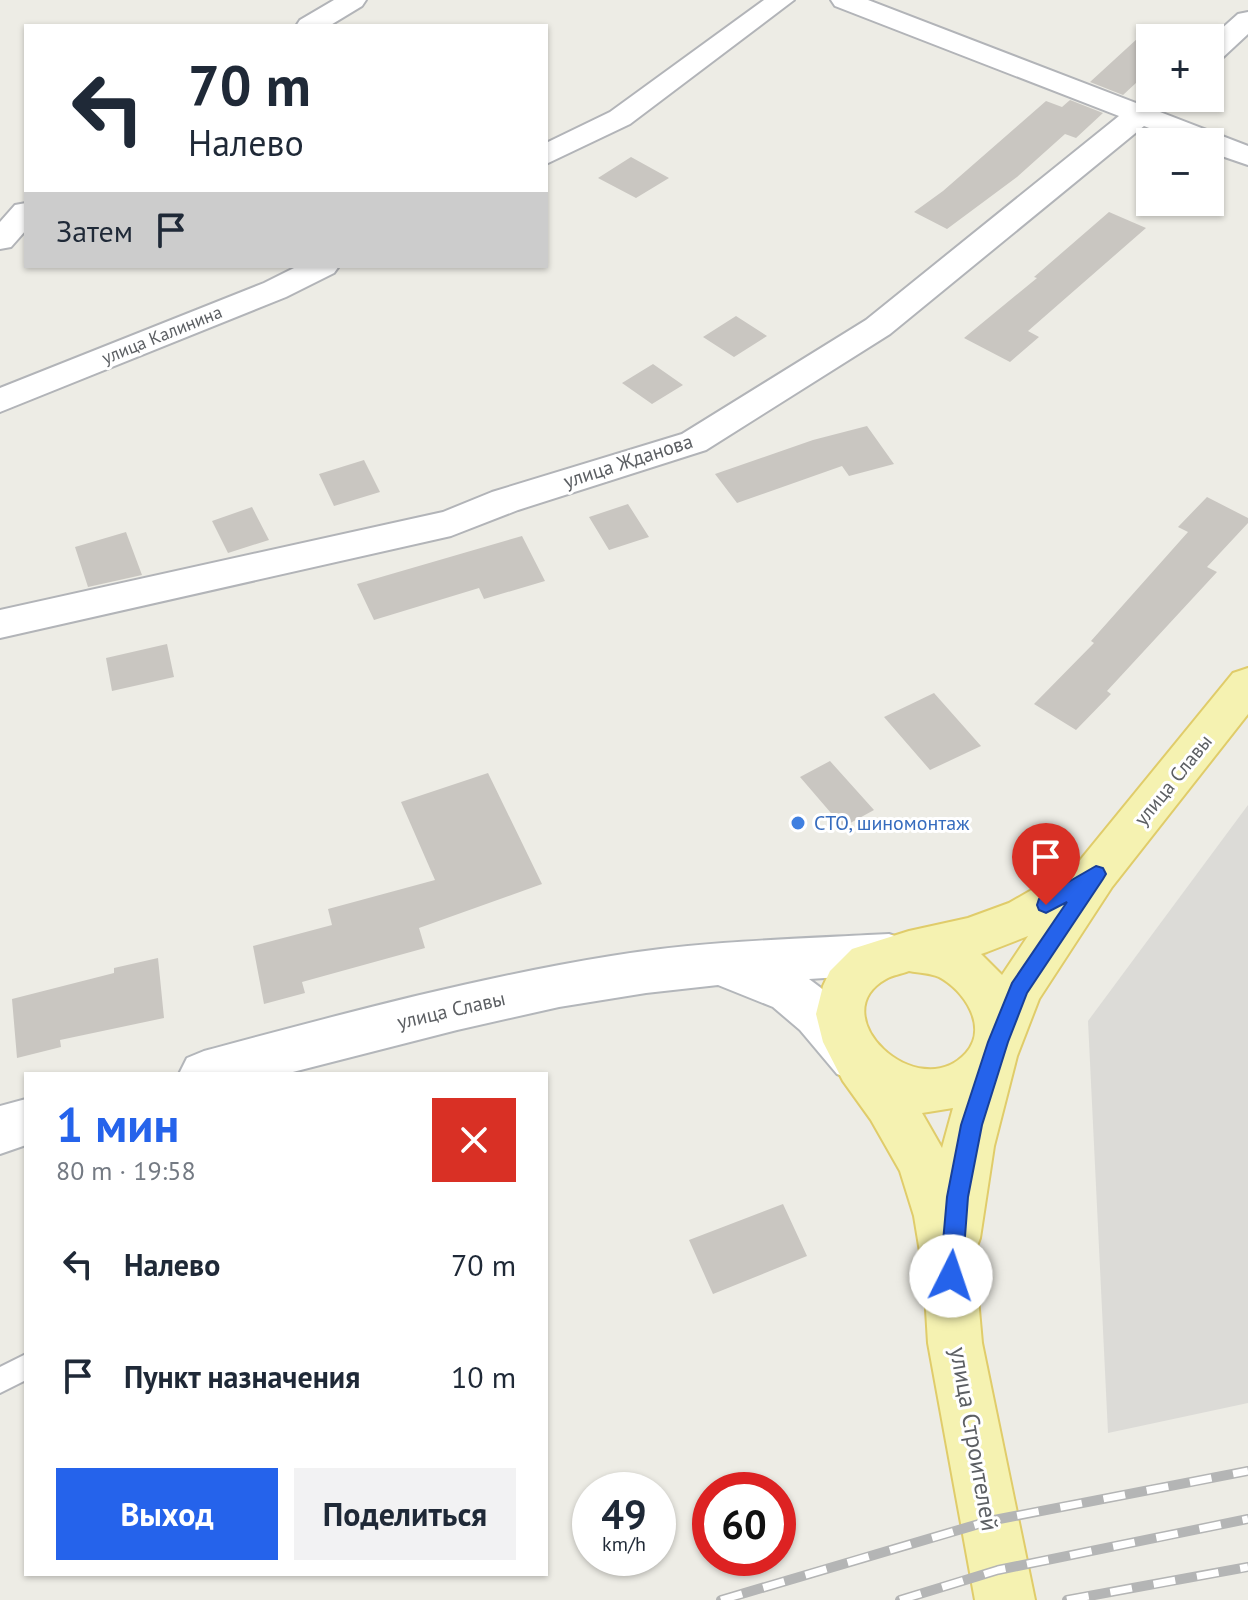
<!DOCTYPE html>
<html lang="ru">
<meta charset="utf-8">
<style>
body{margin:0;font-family:"PT Sans",sans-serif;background:#f2f2f3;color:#1f2937;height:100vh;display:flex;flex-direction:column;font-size:30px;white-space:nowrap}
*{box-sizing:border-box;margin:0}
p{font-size:26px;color:#747a83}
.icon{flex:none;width:44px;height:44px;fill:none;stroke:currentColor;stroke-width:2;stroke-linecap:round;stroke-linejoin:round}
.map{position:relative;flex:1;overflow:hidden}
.panel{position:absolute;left:24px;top:1072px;width:524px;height:504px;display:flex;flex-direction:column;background:#fff;border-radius:0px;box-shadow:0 2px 6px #0004}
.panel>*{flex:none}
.top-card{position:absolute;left:24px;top:24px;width:524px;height:244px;border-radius:0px;box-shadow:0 2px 6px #0004;background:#fff;color:#1f2937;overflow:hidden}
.fabs{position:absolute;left:1136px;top:24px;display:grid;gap:16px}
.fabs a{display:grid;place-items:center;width:88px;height:88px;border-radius:0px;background:#fff;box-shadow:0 2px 6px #0004;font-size:40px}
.speed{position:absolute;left:572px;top:1472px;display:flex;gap:16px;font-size:40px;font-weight:700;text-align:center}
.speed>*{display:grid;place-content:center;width:104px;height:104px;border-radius:50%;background:#fff;box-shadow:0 2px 6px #0004;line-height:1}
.speed small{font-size:20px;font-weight:400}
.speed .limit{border:12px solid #d22;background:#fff;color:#111}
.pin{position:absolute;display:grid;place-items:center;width:68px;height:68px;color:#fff;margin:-82px -34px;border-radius:50% 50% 50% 0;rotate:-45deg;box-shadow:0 0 8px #0007}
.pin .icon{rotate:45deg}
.me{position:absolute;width:88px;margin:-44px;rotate:4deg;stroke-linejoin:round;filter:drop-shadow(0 0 6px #0008)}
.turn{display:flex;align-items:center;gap:28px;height:168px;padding:0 32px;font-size:36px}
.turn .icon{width:104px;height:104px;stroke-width:2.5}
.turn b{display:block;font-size:56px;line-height:68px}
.then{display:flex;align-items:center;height:76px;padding:0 32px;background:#0003;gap:16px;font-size:30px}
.round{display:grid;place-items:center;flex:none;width:84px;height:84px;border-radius:0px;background:#f2f2f3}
.headline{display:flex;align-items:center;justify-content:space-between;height:136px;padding:0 32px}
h1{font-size:48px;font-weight:700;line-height:60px;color:#2563eb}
.primary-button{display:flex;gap:16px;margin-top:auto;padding:16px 32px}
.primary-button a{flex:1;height:92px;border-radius:0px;background:#2563eb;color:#fff;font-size:32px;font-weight:700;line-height:92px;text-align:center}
.primary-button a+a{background:#f2f2f3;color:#1f2937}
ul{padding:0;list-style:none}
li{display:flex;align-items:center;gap:24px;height:112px;padding:0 32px}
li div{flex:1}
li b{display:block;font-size:30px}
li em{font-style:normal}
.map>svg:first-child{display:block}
</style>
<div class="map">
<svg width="1248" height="1600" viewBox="0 0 1248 1600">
<rect width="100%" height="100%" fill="#edece5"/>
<path fill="#dcdbd7" d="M1248 805V1403L1108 1433 1088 1021Z"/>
<path fill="#c9c6c1" d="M1150 27V70L1123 95 1090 82Z
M1070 100 1103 113 1076 138 1065 134 1017 177 947 229 914 212 943 191 1046 101 1062 107Z
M631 157 669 178 636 198 598 178Z
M1109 212 1146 228 1028 331 1039 337 1010 362 964 338 1037 278 1034 277Z
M736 316 767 336 734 357 703 337Z
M653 364 683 385 652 404 622 383Z
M867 426 894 464 849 476 842 466 737 503 715 474 813 440Z
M364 460 380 492 334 506 319 474Z
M1207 497 1248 518V523L1207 567 1217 572 1107 691 1111 694 1076 730 1034 704 1094 643 1091 641 1188 532 1178 527Z
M628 504 649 537 609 550 589 517Z
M252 507 269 540 228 553 212 521Z
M126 532 142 575 88 587 75 547Z
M522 536 545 581 484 599 479 588 374 620 357 584Z
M167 644 174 677 112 691 106 658Z
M934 693 981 746 930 770 884 717Z
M830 761 874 810 843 827 800 777Z
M488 773 542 884 419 928 425 948 302 982 305 993 264 1004 253 946 332 925 328 909 435 880 401 802Z
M158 958 164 1018 60 1040 61 1047 17 1058 12 999 114 973V968Z
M783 1204 807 1256 713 1294 689 1240Z"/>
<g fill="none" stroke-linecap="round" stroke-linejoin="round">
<g stroke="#b2b4b8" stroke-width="4">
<path id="service" d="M26 1354V1380L0 1393V1367Z"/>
</g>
<g stroke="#b2b4b8" stroke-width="4">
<path id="minor" d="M334 0H366L362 6 329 26H296L300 20Z
M764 0H794L630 124 546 164V143L610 112Z
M831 0H868L1136 103 1150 92V98H1174L1160 112 1248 146V165L1210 152V142H1185L1144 126 890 334 706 450 518 510 451 536 0 638V610L443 512 492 492 682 434 866 320 1119 116 835 6Z
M1248 12V34L1220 60 1210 62V39L1238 14Z
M26 203V230L11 247 0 249V222L15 205Z
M298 266H339L334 273 286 297 0 412V388L264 283Z"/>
</g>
<g stroke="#b3b6ba" stroke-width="4">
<path id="secondary" d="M889 934 906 940 913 954 906 968 889 974 809 979C837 999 864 1027 879 1058L871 1074 854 1080 837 1074 800 1030 773 1007 718 985 646 993 559 1007 457 1030 285 1074H179L187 1058 204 1051C338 1015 474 978 611 956 703 941 796 939 889 934Z
M26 1099V1145L0 1154V1106Z"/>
</g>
<g stroke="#e0cc6a" stroke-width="4">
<path id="primary" d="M1248 668V714L1112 887 1039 999 1017 1056 994 1146 980 1238 974 1254 982 1343 1035 1600H975L928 1343 924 1276 914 1216 900 1171 871 1120 843 1081 823 1042 816 1014 823 986 830 971 852 949 909 931 968 918 1009 903 1077 864 1233 673ZM1028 936 1002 975 981 954 987 952ZM909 971C919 973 930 973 939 977 964 990 989 1027 966 1053 918 1106 821 1015 886 979 892 975 902 974 909 971ZM953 1108 942 1148 922 1113Z"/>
</g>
<use href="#service" fill="#fff" fill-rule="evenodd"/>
<use href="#minor" fill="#fff" fill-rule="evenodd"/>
<use href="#secondary" fill="#fff" fill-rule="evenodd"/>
<use href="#primary" fill="#f5f2b1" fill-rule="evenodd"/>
<g stroke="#b4b5b5" stroke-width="10">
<path id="rail" d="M721 1600 989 1521 1248 1471
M900 1600 998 1570 1248 1519
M1067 1600 1248 1567"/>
</g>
<use href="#rail" stroke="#fff" stroke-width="7" stroke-dasharray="22" stroke-linecap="butt"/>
</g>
<path fill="#2563eb" stroke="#184099" stroke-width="2" d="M1096 866 1103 868 1106 874 1103 879 1027 993 1008 1042 982 1125 968 1197 962 1276 959 1284 951 1287 944 1284 940 1276 947 1197 961 1125 988 1042 1012 983 1067 902 1046 913 1039 910 1037 905 1039 899Z"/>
<circle fill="#3f7fe0" stroke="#fff" stroke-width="3" cx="798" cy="823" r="8"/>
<g text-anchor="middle" stroke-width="6" stroke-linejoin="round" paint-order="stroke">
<g font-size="18" fill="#5c5f63" stroke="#fff">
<text transform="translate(162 335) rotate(-22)" y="6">улица Калинина</text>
</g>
<g font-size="20" fill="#5c5f63" stroke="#fff">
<text transform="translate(628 461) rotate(-18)" y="7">улица Жданова</text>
<text transform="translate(1173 780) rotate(-51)" y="7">улица Славы</text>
<text transform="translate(451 1010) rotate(-13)" y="7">улица Славы</text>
</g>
<g font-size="20" fill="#366cbe" stroke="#fff" text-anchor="start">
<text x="814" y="830">СТО, шиномонтаж</text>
</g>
<g font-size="24" fill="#5c5f63" stroke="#fff">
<text transform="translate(974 1439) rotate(80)" y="8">улица Строителей</text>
</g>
</g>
</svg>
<div class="fabs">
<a>+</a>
<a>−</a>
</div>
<div class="speed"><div>49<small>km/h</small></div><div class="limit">60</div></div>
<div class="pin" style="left:1046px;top:905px;background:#d93025"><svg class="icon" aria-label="arrive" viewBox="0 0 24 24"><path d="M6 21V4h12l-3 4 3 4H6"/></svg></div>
<svg class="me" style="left:951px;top:1276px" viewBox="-20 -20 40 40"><circle r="19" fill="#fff"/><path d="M0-13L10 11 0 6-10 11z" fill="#2563eb"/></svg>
<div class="top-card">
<div class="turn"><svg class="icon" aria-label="left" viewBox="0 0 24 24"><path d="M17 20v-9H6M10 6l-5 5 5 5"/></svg><div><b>70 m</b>Налево</div></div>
<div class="then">Затем<svg class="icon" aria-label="arrive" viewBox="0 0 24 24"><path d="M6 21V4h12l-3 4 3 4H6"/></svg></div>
</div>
<section class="panel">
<div class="headline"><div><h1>1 мин</h1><p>80 m · 19:58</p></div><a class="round" style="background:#d93025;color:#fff"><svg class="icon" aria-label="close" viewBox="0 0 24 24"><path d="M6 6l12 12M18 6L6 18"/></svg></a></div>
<ul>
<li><svg class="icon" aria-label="left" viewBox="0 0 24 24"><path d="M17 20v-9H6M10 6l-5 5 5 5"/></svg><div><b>Налево</b></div><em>70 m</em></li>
<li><svg class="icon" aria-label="arrive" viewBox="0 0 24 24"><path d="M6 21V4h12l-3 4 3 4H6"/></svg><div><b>Пункт назначения</b></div><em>10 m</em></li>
</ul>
<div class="primary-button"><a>Выход</a><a>Поделиться</a></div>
</section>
</div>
